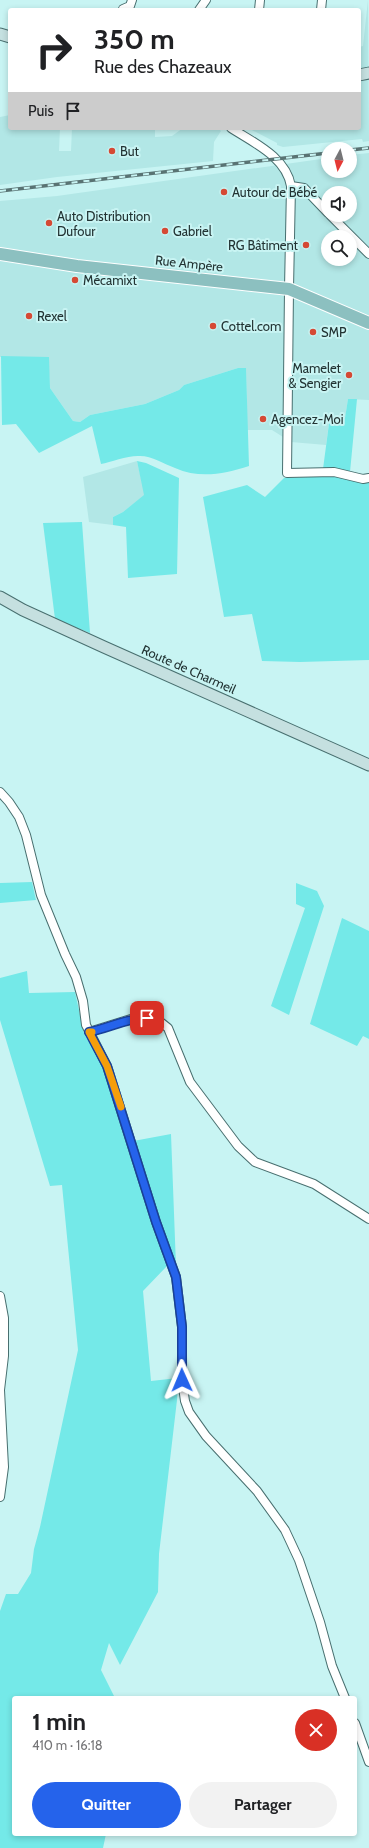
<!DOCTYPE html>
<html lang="fr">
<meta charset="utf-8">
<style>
body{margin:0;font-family:Cabin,sans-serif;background:#f2f2f2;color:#202124;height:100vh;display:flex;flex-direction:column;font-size:15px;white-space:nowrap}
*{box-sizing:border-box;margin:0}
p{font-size:13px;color:#757577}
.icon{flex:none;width:22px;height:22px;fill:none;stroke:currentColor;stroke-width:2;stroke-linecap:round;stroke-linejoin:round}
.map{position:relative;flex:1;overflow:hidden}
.sheet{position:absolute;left:12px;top:1696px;width:345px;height:140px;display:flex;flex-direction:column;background:#fff;border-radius:4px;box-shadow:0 2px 6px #0003}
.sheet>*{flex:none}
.top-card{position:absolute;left:8px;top:8px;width:353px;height:122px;border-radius:4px;box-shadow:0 2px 6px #0003;background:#fff;color:#202124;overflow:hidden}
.needle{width:26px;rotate:187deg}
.buttons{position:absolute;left:321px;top:142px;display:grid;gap:8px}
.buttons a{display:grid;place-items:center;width:36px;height:36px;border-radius:50%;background:#fff;box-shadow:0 2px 6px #0003;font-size:20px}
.pin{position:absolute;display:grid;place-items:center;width:34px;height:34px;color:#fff;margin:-17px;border-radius:8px;box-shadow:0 2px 6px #0006}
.me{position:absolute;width:44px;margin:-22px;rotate:359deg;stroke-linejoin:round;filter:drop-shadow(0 0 3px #0008)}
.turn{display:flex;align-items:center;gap:14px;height:84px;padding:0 20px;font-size:18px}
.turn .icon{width:52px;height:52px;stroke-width:2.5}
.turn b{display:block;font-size:28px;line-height:34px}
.then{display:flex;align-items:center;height:38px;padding:0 20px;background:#0003;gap:8px;font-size:15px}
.round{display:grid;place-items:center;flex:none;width:42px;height:42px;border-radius:21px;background:#f2f2f2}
.overview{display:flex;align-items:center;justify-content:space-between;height:68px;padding:0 20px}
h1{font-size:24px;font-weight:700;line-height:30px}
.primary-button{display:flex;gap:8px;margin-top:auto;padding:8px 20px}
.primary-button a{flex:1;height:46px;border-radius:24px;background:#2563eb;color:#fff;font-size:16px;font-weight:700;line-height:46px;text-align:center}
.primary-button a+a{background:#f2f2f2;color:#202124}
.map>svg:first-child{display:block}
</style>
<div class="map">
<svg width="369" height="1848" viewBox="0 0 369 1848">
<rect width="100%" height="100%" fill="#c8f4f3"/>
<path fill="#b2e7e6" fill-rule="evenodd" d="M368 0 369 141 363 142 362 139 283 147 277 145V143L248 128H359V47L363 46Z
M10 115V128H60L59 151H71L72 128H155V137L172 136 183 128H218L221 131 214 142 213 161 57 177 0 185V117Z
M369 153V400L348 399 345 418 330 416 326 445 291 442 272 430H247L246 368H238L184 385 179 390 145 404 90 415 80 422 73 421 50 388 48 357H0V201L57 196 328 158V171H350V155ZM328 193H350V215H328ZM328 237H350V259H328Z
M137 461 145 495 123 512 113 517V525L89 522 83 477Z"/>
<path fill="#74e9e8" d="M1 356 49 357 50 388 73 421 80 422 90 415 145 404 179 390 184 385 238 368H246L249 466C224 474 200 479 175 468 164 464 152 456 140 456 129 455 111 462 101 464L92 426 39 453 16 424 2 425Z
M348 399H357L350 472 323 469 330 416 345 418Z
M137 461 146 463 179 478 177 574 128 578 126 527 113 525V517L123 512 144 495Z
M334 476 369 482V660L300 662 262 661 252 614 224 617 203 497 247 485 265 497 284 478Z
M82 522 90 633 55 619 43 523Z
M32 882 36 900 0 903V883Z
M296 883 317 891 324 906 289 1015 271 1006 305 908 296 904Z
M342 918 369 931V1039L363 1036 357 1046 310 1024Z
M27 971 29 993 75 992 84 1033 104 1069 128 1142 171 1134 176 1266H167L143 1291 151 1381 178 1378 177 1400 159 1554 158 1592 120 1665 109 1643 101 1670 115 1698H14V1834H106L103 1848H0V1611L6 1594H18L31 1573 34 1549 40 1527 78 1350 62 1185 50 1186 0 1020V978Z"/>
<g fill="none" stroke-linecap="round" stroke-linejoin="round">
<g stroke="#486f6f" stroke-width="10">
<path id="minor" d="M123 9 130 6 132 0
M199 10 206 0
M259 10 260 0
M321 10 322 0
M231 128C254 143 286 157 291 186L289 289 287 473 334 472 363 479 369 478
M291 186 304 188 328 213
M330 215 369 254
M0 792 9 802 19 817 26 835 41 895 65 954 76 977 83 1001 86 1025 107 1066 156 1222 176 1277 182 1327V1380L185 1401 189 1412 206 1436 257 1491 285 1530 299 1560 320 1622 332 1666 345 1698
M89 1032 134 1018 147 1017 158 1020 168 1028 190 1082 238 1146 255 1162 314 1184 369 1219
M0 1296 4 1318V1356L0 1390 4 1467 0 1497
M355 1723 369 1762"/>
</g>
<g stroke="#486f6f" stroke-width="13">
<path id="secondary" d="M0 34 10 37
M359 75 369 73
M0 597 23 610 104 647 369 765"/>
</g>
<g stroke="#fff" stroke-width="14">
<path id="primary" d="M0 254 77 266 289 289 369 323"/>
</g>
<use href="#minor" stroke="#fff" stroke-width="8"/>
<use href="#secondary" stroke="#c5e0e0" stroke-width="11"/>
<use href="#primary" stroke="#8cc0c0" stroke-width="12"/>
<g stroke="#597373" stroke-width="3.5">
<path id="rail" d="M350 150 369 148
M0 191 328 153"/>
</g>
<use href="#rail" stroke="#c8f4f3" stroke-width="2" stroke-dasharray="6" stroke-linecap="butt"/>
</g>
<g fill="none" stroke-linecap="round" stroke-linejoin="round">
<g stroke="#184099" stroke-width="10">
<path id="route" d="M147 1018C127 1018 109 1028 89 1032L107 1066 156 1222 176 1277 182 1327V1380"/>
</g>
<use href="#route" stroke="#2563eb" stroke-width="7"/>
<path stroke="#f59e0b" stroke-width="7" d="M92 1032H89L107 1066 121 1107"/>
</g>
<g fill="#d54934" stroke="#c8f4f3" stroke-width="1.5">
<circle cx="112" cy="151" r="4"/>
<circle cx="224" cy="192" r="4"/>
<circle cx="49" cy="223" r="4"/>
<circle cx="165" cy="231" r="4"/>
<circle cx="306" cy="245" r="4"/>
<circle cx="75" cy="280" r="4"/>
<circle cx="29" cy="316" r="4"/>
<circle cx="213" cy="326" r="4"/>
<circle cx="313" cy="332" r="4"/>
<circle cx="349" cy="375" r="4"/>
<circle cx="263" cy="419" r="4"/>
</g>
<g text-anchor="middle" stroke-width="4" stroke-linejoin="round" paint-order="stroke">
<g font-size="13" fill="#233" stroke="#c8f4f3" text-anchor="start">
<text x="120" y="156">But</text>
<text x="232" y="197">Autour de Bébé</text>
<text x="57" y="221">Auto Distribution<tspan x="57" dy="15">Dufour</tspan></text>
<text x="173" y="236">Gabriel</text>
<text x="298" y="250" text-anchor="end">RG Bâtiment</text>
<text x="83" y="285">Mécamixt</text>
<text x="37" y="321">Rexel</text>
<text x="221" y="331">Cottel.com</text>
<text x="321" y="337">SMP</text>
<text x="341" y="373" text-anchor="end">Mamelet<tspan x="341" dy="15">&amp; Sengier</tspan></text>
<text x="271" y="424">Agencez-Moi</text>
</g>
<g font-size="13" fill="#233" stroke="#c8f4f3">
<text transform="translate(189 263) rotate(6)" y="5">Rue Ampère</text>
<text transform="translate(189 669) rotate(24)" y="5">Route de Charmeil</text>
</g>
</g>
</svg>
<div class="buttons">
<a><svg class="needle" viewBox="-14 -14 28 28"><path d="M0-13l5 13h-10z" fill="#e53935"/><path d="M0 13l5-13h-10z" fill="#757577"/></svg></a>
<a><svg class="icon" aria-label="sound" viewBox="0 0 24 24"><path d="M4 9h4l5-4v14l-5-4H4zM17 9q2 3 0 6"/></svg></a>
<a><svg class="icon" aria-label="search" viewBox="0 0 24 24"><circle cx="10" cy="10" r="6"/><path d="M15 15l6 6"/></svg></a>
</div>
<div class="pin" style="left:147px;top:1018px;background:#d93025"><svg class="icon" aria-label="arrive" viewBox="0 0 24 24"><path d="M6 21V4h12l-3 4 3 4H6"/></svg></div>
<svg class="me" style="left:182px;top:1380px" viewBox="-20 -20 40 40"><path d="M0-17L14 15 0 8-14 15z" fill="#2563eb" stroke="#fff" stroke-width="4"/></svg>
<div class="top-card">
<div class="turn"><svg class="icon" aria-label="right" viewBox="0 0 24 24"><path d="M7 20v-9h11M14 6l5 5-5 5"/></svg><div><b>350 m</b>Rue des Chazeaux</div></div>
<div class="then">Puis<svg class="icon" aria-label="arrive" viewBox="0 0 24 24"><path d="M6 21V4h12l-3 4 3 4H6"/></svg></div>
</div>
<section class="sheet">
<div class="overview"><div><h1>1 min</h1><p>410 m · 16:18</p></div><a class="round" style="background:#d93025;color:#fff"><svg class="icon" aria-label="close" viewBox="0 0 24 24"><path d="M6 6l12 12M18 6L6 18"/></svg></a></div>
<div class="primary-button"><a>Quitter</a><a>Partager</a></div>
</section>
</div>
